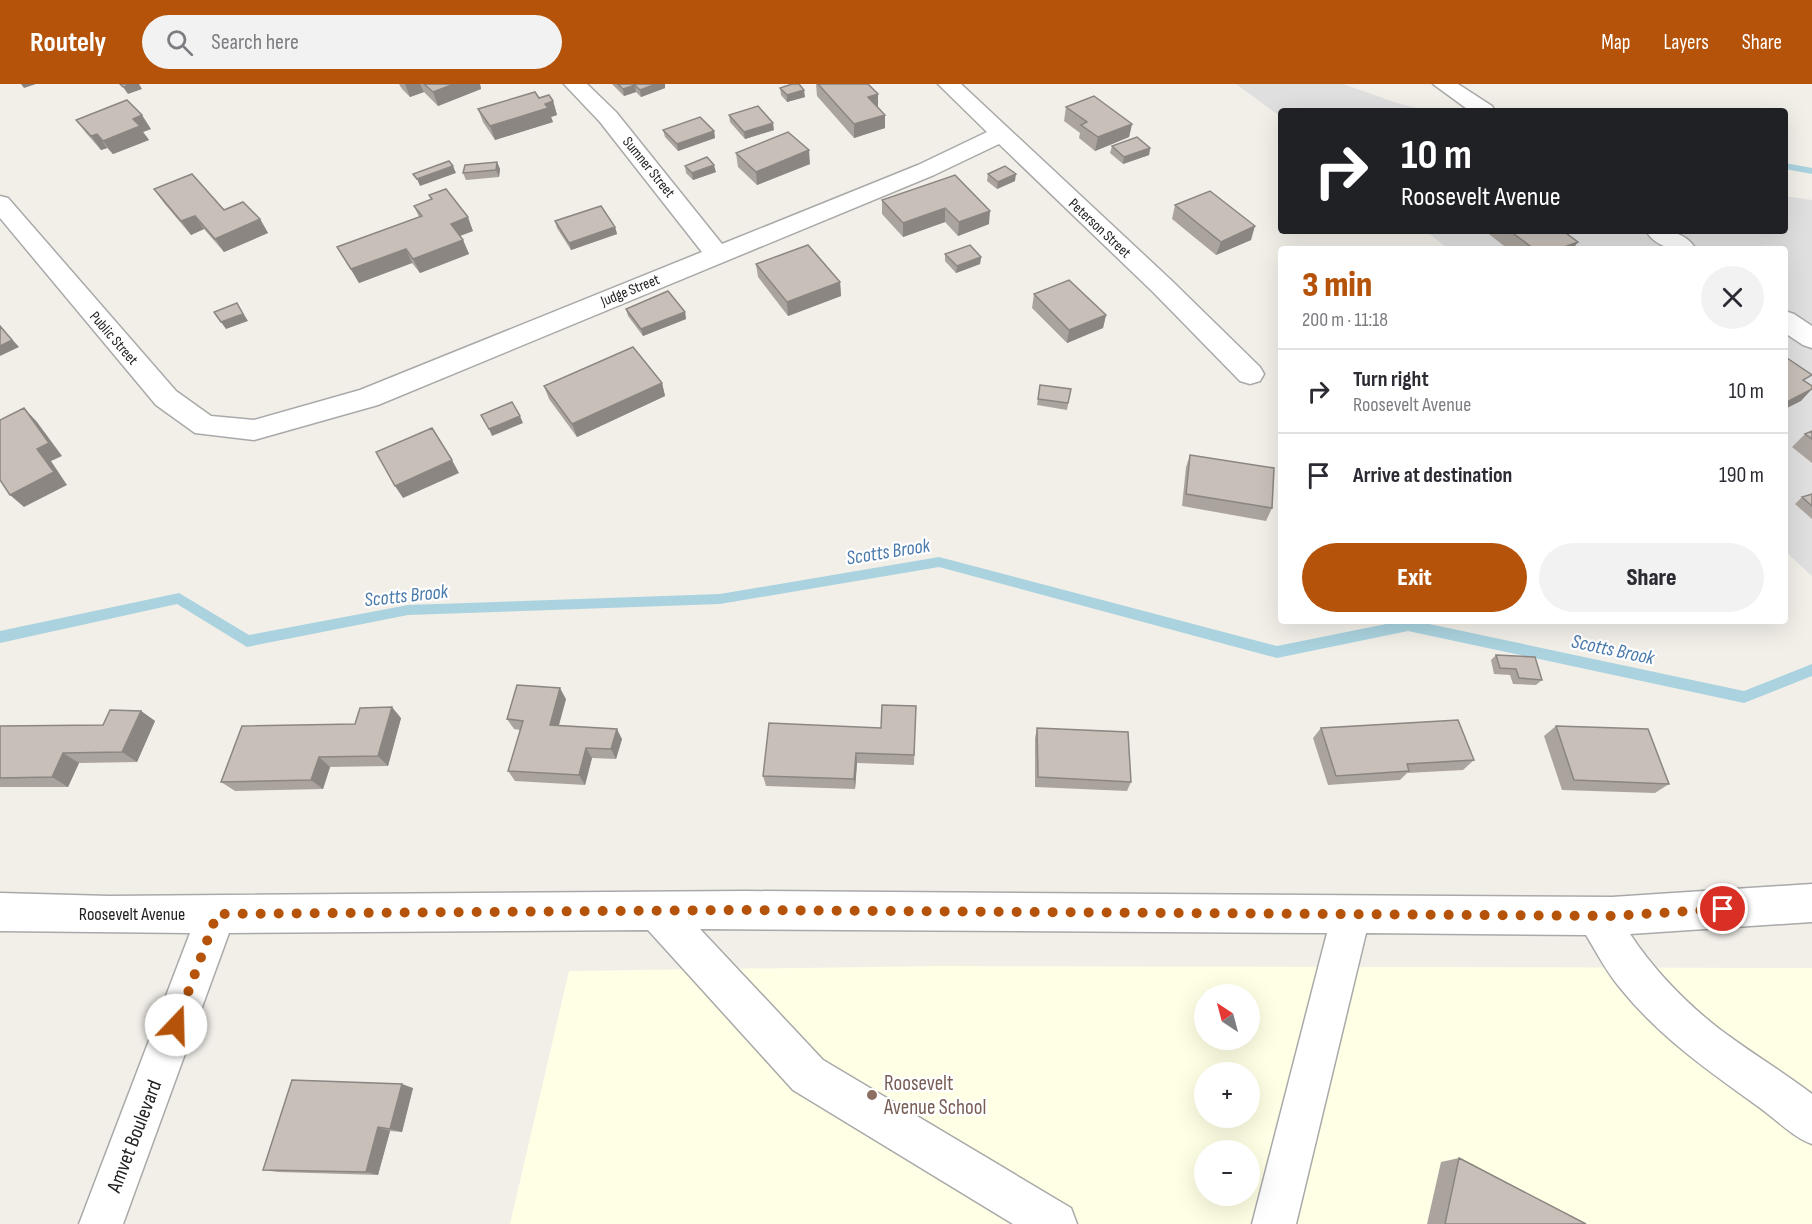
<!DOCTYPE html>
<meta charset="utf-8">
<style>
body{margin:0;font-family:"Sofia Sans Condensed",sans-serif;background:#f2f2f3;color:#2b2b33;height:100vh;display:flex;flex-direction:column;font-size:22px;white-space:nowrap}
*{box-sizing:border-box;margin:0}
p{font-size:20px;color:#7c7c81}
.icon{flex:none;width:33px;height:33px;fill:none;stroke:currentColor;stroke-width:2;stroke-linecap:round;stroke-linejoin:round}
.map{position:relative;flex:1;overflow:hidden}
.sheet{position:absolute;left:1278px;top:162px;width:510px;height:378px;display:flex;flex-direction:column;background:#fff;border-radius:6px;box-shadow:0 6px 24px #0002}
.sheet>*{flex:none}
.hud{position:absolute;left:1278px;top:24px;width:510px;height:126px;border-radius:6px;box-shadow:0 6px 24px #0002;background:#202124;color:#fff;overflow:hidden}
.needle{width:39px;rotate:324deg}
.controls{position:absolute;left:1194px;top:900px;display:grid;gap:12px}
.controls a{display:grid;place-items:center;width:66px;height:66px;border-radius:50%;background:#fff;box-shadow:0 6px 24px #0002;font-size:30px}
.pin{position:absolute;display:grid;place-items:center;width:51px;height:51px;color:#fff;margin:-26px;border:3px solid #fff;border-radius:50%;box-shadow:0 2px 6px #0007}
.me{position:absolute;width:66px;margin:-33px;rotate:21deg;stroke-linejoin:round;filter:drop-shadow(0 0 4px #0008)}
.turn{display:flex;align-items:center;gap:21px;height:126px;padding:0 24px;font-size:27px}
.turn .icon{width:78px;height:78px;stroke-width:2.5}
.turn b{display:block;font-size:42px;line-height:51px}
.round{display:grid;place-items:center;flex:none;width:63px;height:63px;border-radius:32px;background:#f2f2f3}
.summary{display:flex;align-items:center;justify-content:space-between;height:102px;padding:0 24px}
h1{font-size:36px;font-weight:800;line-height:45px;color:#b45309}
.action{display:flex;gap:12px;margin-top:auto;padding:12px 24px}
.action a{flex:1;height:69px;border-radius:36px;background:#b45309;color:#fff;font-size:24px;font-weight:800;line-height:69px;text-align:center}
.action a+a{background:#f2f2f3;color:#2b2b33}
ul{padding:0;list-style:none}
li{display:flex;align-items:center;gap:18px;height:84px;padding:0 24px;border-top:2px solid #e1e1e2}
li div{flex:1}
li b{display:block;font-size:22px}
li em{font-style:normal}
header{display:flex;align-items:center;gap:36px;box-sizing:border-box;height:84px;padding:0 30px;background:#b45309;color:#fff}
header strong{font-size:28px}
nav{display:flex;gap:33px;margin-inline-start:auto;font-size:21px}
.search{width:420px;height:54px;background:#f2f2f3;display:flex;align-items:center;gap:15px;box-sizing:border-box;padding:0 21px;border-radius:33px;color:#7c7c81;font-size:22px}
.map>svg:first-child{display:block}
</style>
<header>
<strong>Routely</strong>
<div class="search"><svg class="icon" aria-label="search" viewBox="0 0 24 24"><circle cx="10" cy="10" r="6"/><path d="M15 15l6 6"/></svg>Search here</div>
<nav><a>Map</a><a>Layers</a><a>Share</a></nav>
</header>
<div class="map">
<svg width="1812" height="1140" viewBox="0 0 1812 1140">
<rect width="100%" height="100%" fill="#f2efe9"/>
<path fill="#e0dfdf" d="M1236 0H1343L1397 19 1429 27H1281V33Z
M1785 112 1812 116V492L1785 467V165H1448L1426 147H1785Z"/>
<path fill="#ffffe5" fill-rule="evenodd" d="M940 882 1812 884V1140H510L569 887ZM1204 910H1250V956H1204ZM1204 988H1250V1034H1204ZM1204 1066H1250V1112H1204Z"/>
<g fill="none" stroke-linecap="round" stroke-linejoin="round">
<path fill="#aad3df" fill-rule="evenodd" d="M1785 79 1812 84V90L1785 85Z
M939 473 1277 562 1401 537H1415L1744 607 1812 580V592L1744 619 1408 547 1277 574 939 483 720 520 408 531 247 563 177 520 0 559V547L179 509 249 551 408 521 720 510Z"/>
<g stroke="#a9a9a9" stroke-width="3">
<path id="minor" d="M564 0H587L616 28 722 160 918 81 987 48 938 0H961L1171 196 1260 283 1264 290 1260 297 1250 300 1240 297 1153 208 999 60 934 91 378 321 254 356 195 349 156 321 0 134V112L8 114 176 307 211 332 254 336 360 306 702 168 600 38Z
M1433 0H1458L1492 22 1495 27H1470Z
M1646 147C1666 147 1684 146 1696 165 1676 165 1658 166 1646 147Z
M1785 227 1794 230 1812 242V264L1803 261 1785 249Z
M1812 800V838L1630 850C1654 886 1684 917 1718 944 1748 967 1782 987 1812 1010V1060C1791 1052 1775 1034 1756 1021 1707 986 1659 952 1621 905 1607 889 1597 869 1586 851L1366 849 1296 1140H1252L1327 849 700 845 823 976 1071 1124 1077 1140H1013L793 1006 648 846 229 849 123 1140H79L190 849 0 847V809L109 812 745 807 1612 813Z"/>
</g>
<use href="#minor" fill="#fff" fill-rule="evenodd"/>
</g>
<path fill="#aba49e" d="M399 0H480L481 5 438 22 424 8 410 13 402 5Z
M612 0H665V4L641 13 636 8 624 12Z
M816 0H868L878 24 885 44 854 54 817 12Z
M780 4 805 13 787 18 781 11Z
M539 14 553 17 557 31 551 33 553 38 495 56 483 38 478 25Z
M1066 23 1132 40 1129 53 1095 67 1079 54 1080 49 1064 37Z
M729 31 774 46 745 55 730 38Z
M76 36 151 45 143 48 149 56 113 70 107 64 101 66 86 49Z
M663 46 714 47 715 54 678 67 665 53Z
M1112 62 1150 64 1149 71 1123 80 1110 69Z
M736 69 810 80 757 101 738 83Z
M497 78 500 85 499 93 466 96 463 89Z
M685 82 716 88 693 96 686 89Z
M988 90 1015 97 997 105 987 97Z
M955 91 989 140 958 152 945 138 903 153 882 130V116Z
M154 105 260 135 268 149 224 168 204 145 191 151 164 119Z
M429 111 473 147 460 152 463 156 469 170 420 189 412 179 359 199 337 163 419 133 414 122 431 116Z
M1175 121 1251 156 1216 171 1172 135Z
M555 137 615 143 617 150 571 166 557 144Z
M1485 147H1563L1573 165H1508Z
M945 170 981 173 980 180 956 189 945 177Z
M756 180 840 198 841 212 788 232 758 193Z
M1034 210 1106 231 1103 244 1067 259 1032 224Z
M626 225 685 228 686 235 643 252 628 232Z
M662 299 665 312 577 353 549 315 544 302Z
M1040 301 1071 305 1067 326 1037 321Z
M1812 347V379L1792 363 1805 350Z
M1190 371 1272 424 1266 437 1182 422 1186 383Z
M1812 410V435L1795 420 1802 413Z
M1496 571 1542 596 1536 601 1513 600 1510 591 1494 590 1491 576Z
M566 615 559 641 622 655 616 675 592 674 585 701 515 697 508 687 520 646 514 645 507 635Z
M916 622 914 681 857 679 855 705 766 702 763 692 881 644Z
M141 627 155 637 137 678 79 679 68 703H0V642L103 641Z
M401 634 388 682 330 683 323 705 235 707 221 698 355 640Z
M1556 642 1669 700 1655 709 1562 706 1544 652Z
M1037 644 1131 698 1127 707 1035 703V654Z
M1321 644 1474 676 1463 686 1407 689 1400 696 1328 701 1313 654Z
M413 1004 402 1048 390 1047 378 1091 278 1088 263 1086Z
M1459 1074 1586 1140H1427L1441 1078Z"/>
<path fill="#8b8681" d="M21 0H36L24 4Z
M132 0H139L142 5 128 10 123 3Z
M405 0H420L424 8 410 13Z
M454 0H480L481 5 438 22 433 8Z
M656 0H665V4L641 13 640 6Z
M635 1 636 8 624 12 623 5Z
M804 6 805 13 787 18V11Z
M878 10V24L868 13Z
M553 17 557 31 551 33 553 38 495 56 490 42 545 20Z
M142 31 151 45 143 48 149 56 113 70 103 57 133 35Z
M885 31V44L854 54V40Z
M773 39 774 46 745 55 744 48Z
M1132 40 1129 53 1095 67 1098 53Z
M714 47 715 54 678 67 677 60Z
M97 50 107 64 101 66 91 52Z
M1150 64 1149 71 1123 80 1124 73Z
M809 66 810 80 757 101 756 88Z
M497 78 500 85 499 93 496 86Z
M714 81 716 88 693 96 692 89Z
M453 82 456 89 420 102 417 95Z
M1016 90 1015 97 997 105 998 98Z
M945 124V138L903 153V139Z
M990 127 989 140 958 152 959 138Z
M195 132 204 145 191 151 181 137Z
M468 133 473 147 457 153 451 140Z
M260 135 268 149 224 168 215 155Z
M1255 142 1251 156 1216 171 1221 158Z
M615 143 617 150 571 166 569 159Z
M463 156 469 170 420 189 413 175Z
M1578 158 1573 165H1559Z
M406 165 412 179 359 199 351 185Z
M981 173 980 180 956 189 957 182Z
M840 198 841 212 788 232 787 218Z
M237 219 248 237 226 245 221 238Z
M685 228 686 235 643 252 641 245Z
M1106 231 1103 244 1067 259 1069 246Z
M0 242 19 263 0 272Z
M662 299 665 312 577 353 572 340Z
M1812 305 1801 317 1785 325V319Z
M24 324 37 338 62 372 51 377 67 401 24 423 10 411Z
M520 332 523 339 492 352 489 345Z
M452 376 459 389 403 414 395 402Z
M560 604 566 615 556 651 550 641Z
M392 623 401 634 388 682 378 672Z
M141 627 155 637 137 678 122 668Z
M617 645 622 655 616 675 611 665Z
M586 664 592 674 585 701 579 691Z
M63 669 79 679 68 703 52 693Z
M856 669 857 679 855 705 854 695Z
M319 673 330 683 323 705 311 696Z
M402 1000 413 1004 402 1048 390 1045Z
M378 1043 390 1047 378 1091 366 1088Z"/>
<path fill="#c7bfb8" stroke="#8b8681" stroke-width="1.5" d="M120 0H132L123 3Z
M424 0H454L433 8Z
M618 0H656L640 6 635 1 623 5Z
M792 0H799L804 6 787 11 780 4Z
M818 0H868L878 10 868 13 885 31 854 40Z
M535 8 539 14 549 11 553 17 545 20 548 24 490 42 478 25Z
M1094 12 1132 40 1098 53 1081 41 1087 38 1066 23Z
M127 16 142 31 133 35 140 42 103 57 97 50 91 52 76 36Z
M758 22 773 39 744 48 729 31Z
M700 33 714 47 677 60 663 46Z
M788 48 809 66 756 88 736 69Z
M1137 53 1150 64 1124 73 1112 62Z
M707 73 714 81 692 89 685 82Z
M449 77 453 82 417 95 413 90Z
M497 78 496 86 463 89 465 81Z
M1005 82 1016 90 998 98 988 90Z
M192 90 224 126 243 118 260 135 215 155 195 132 181 137 154 105Z
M955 91 990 127 959 138 945 124 903 139 882 116Z
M446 105 468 133 451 140 463 156 413 175 406 165 351 185 337 163 422 132 414 122 432 115 429 111Z
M1210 107 1255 142 1221 158 1175 121Z
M601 122 615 143 569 159 555 137Z
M1510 147H1563L1578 158 1559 165H1534Z
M808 161 840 198 787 218 756 180Z
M970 161 981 173 957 182 945 170Z
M1069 196 1106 231 1069 246 1034 210Z
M668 207 685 228 641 245 626 225Z
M237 219 243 230 221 238 214 228Z
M0 242 12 256 0 262Z
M633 263 662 299 572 340 544 302Z
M1787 274 1812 291 1803 296 1812 302V305L1785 319V276Z
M1040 301 1071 305 1068 319 1038 315Z
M512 318 520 332 489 345 481 331Z
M24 324 49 359 37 365 54 388 10 411 0 396V336Z
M432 344 452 376 395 402 376 368Z
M1812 347V355L1805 350Z
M1190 371 1274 384 1272 424 1186 410Z
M1812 410V422L1802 413Z
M1496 571 1535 573 1542 596 1519 594 1516 585 1500 584Z
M517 601 560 604 550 641 617 645 611 665 586 664 579 691 508 687 523 637 507 635Z
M882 621 916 622 914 671 856 669 854 695 763 692 769 639 881 644Z
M392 623 378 672 319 673 311 696 221 698 242 642 355 640 360 624Z
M110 626 141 627 122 668 63 669 52 693 0 694V642L103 641Z
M1458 636 1474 676 1407 680 1409 687 1336 692 1321 644Z
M1556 642 1648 645 1669 700 1574 696Z
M1037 644 1128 648 1131 698 1038 693Z
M292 996 402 1000 390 1045 378 1043 366 1088 263 1086Z
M1459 1074 1586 1140H1445Z"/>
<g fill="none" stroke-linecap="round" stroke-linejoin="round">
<path stroke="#b45309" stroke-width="10" stroke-dasharray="0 18" d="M176 941 217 830 745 826 1612 832 1723 825"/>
</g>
<circle fill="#8d6e63" stroke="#fff" stroke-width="2" cx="872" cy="1011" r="6"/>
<g text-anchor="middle" stroke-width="4.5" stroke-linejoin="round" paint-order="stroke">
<g font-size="15" fill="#222" stroke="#fff">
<text transform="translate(649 83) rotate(51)" y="5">Sumner Street</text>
<text transform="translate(1100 144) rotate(43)" y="5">Peterson Street</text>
<text transform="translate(630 206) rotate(-22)" y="5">Judge Street</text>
<text transform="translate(114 254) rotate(49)" y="5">Public Street</text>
</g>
<g font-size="18" fill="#222" stroke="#fff">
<text x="132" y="836">Roosevelt Avenue</text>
</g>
<g font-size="20" font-style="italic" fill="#4a7aab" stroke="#fff">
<text transform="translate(888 467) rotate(-9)" y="7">Scotts Brook</text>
<text transform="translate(406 511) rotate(-6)" y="7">Scotts Brook</text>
<text transform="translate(1613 565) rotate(12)" y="7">Scotts Brook</text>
</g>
<g font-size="21" fill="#785e54" stroke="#fff" text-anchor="start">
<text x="884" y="1006">Roosevelt<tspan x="884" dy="24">Avenue School</tspan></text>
</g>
<g font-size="21" fill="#222" stroke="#fff">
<text transform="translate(134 1052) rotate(-69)" y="7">Amvet Boulevard</text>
</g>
</g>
</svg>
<div class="controls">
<a><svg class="needle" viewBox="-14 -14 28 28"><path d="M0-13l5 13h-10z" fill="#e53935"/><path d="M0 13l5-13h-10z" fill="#7c7c81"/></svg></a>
<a>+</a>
<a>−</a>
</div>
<div class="pin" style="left:1723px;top:825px;background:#d93025"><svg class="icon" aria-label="arrive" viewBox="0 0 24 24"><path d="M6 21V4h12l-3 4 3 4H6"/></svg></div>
<svg class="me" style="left:176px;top:941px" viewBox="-20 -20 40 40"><circle r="19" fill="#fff"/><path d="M0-13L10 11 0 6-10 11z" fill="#b45309"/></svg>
<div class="hud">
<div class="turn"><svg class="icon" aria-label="right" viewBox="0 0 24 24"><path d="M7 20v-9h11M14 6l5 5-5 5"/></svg><div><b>10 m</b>Roosevelt Avenue</div></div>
</div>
<section class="sheet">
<div class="summary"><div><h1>3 min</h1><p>200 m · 11:18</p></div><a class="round"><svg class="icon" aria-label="close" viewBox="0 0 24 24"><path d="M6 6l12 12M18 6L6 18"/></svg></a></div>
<ul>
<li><svg class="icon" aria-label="right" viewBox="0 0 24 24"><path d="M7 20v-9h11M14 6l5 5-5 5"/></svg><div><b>Turn right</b><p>Roosevelt Avenue</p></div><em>10 m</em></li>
<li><svg class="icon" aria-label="arrive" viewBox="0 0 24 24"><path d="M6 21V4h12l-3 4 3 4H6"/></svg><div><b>Arrive at destination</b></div><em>190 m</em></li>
</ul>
<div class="action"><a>Exit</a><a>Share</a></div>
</section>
</div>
